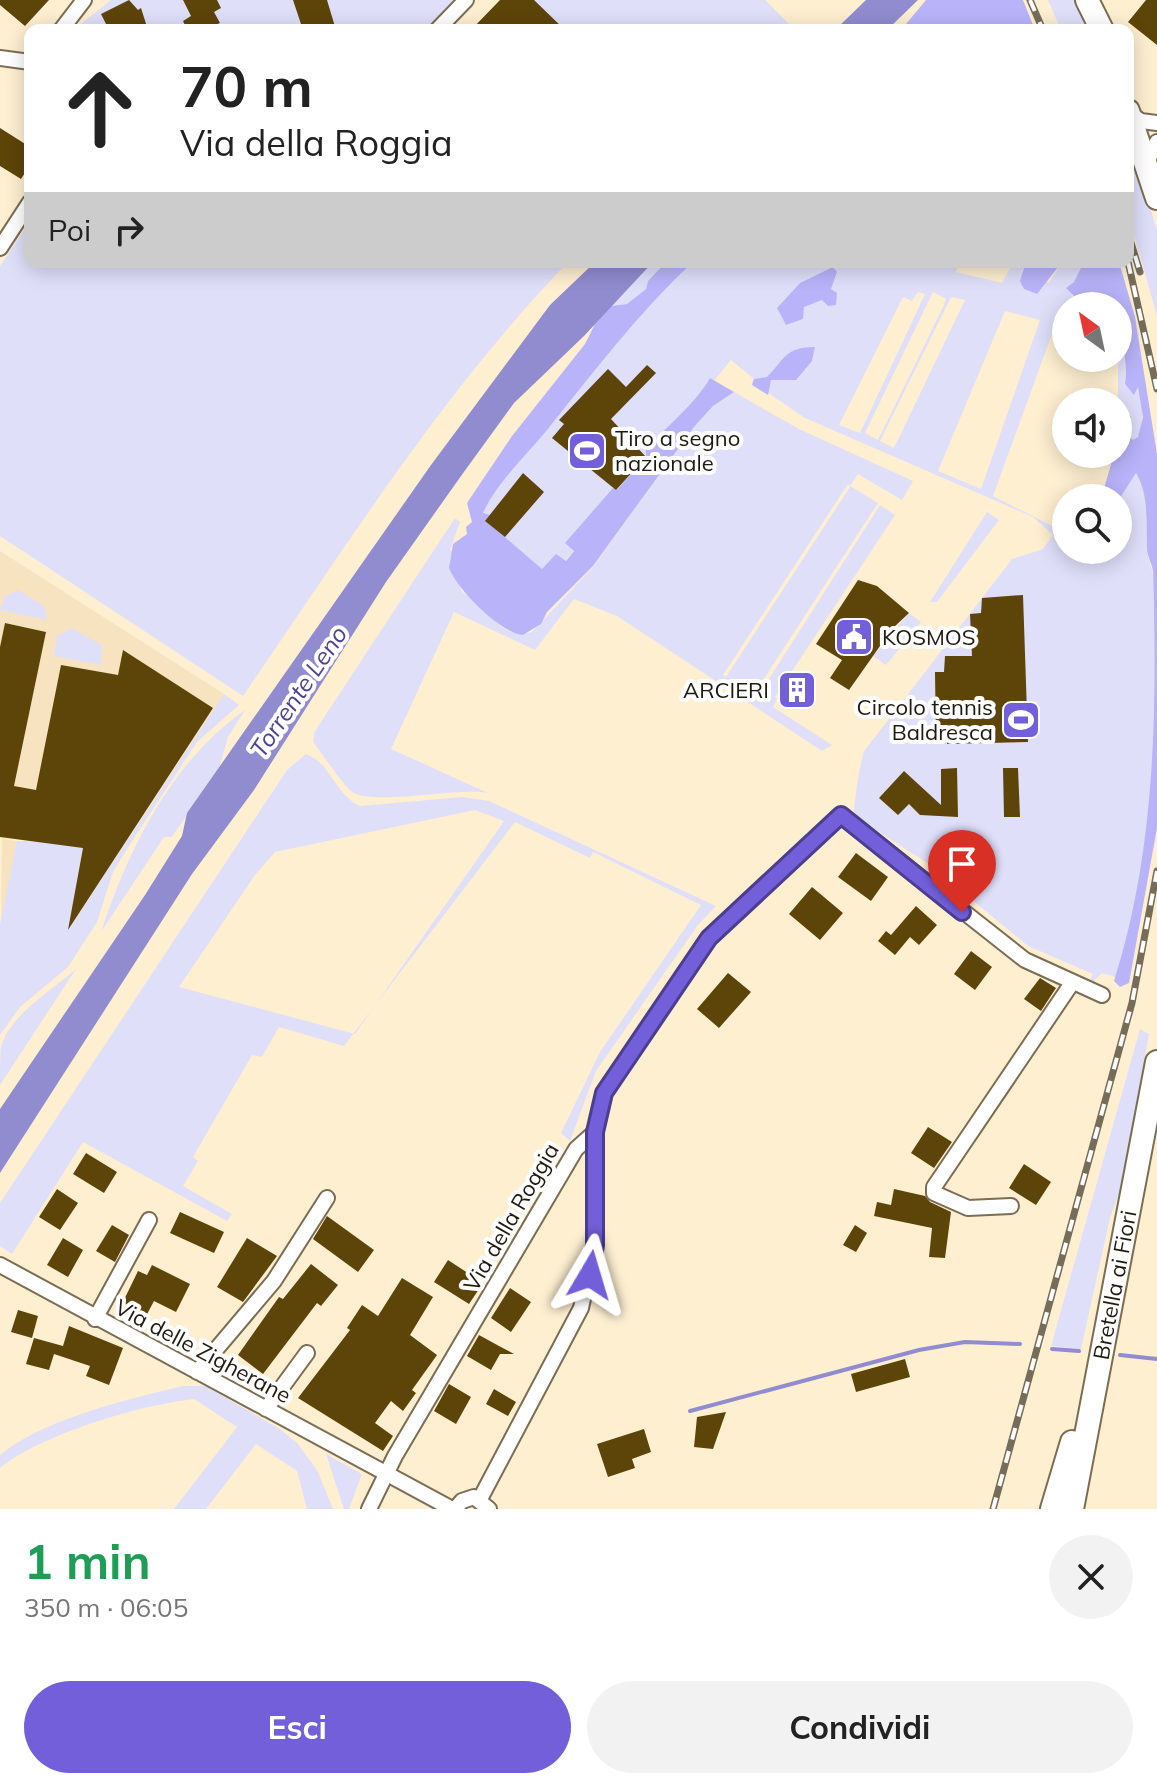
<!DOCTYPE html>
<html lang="it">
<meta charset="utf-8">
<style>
body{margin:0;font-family:Mulish,sans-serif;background:#f2f2f2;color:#222;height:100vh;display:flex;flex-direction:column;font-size:30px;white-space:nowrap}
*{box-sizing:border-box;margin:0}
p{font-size:26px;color:#767676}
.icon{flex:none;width:44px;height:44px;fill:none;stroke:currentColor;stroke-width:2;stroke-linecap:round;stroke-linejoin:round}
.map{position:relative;height:1509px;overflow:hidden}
.details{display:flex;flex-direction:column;background:#fff;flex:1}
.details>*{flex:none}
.top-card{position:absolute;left:24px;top:24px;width:1110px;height:244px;border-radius:16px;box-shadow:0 4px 20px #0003;background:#fff;color:#222;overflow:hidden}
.needle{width:52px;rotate:327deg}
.controls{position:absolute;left:1052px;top:292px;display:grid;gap:16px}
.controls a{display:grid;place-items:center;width:80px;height:80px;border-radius:50%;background:#fff;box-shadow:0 4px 20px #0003;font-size:40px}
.pin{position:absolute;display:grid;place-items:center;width:68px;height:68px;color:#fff;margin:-82px -34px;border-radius:50% 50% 50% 0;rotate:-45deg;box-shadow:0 0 8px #0007}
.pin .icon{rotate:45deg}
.me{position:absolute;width:88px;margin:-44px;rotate:7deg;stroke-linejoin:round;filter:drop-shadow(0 0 6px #0008)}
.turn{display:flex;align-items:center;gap:28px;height:168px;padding:0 24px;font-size:36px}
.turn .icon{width:104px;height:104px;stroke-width:2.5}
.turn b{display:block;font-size:56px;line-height:68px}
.then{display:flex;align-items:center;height:76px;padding:0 24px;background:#0003;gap:16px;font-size:30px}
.round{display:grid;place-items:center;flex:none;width:84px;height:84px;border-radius:42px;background:#f2f2f2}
.headline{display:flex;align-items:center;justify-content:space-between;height:136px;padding:0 24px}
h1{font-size:48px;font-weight:700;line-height:60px;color:#1e9e55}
.button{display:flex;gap:16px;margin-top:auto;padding:16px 24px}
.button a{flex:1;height:92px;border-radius:48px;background:#735fda;color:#fff;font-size:32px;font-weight:700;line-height:92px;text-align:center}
.button a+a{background:#f2f2f2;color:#222}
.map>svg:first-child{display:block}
</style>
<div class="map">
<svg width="1157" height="1509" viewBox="0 0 1157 1509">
<rect width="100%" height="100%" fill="#feefd1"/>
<path fill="#f7e3bf" d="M0 551 224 694 0 1033 2 838 24 843 45 841 69 929 213 708 123 650 92 813 61 665 36 790 14 786 46 632 5 623 0 647Z"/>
<path fill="#e0dffa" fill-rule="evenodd" d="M111 0H455L426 30H73Z
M501 0H765L791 26V30H471Z
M1048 0H1077L1090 30H1061Z
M1128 136 1157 230V316L1128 213Z
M30 221V262H568C442 393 346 546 243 696L0 536V266Z
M653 262H666L648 281 646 289 627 304 611 306Z
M687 262H960L956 272 1002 283 1013 262H1026L1022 272 1049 283 1062 262H1084L1071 296 1084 306H1066V313L1060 312 993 496 1058 529 1066 521V550H1118V501L1136 472C1149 494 1146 523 1147 549 1147 559 1153 567 1153 578 1157 712 1156 848 1116 977L1102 973 1091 984 1088 983 1093 974 1028 946 929 864 860 820 854 812C854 806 860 758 865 750L1012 559 1043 549 1053 535 1033 517 805 418 752 382 754 379 731 360 551 578 485 521 475 507ZM918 292 925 294 860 433 839 425 903 297 912 301ZM933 292 946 299 944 305 878 440 865 433ZM951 297 965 300 894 448 880 441ZM1005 311 1040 320 981 489 938 471Z
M1118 334 1126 350 1125 385 1138 386C1146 402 1142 420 1139 437L1134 440 1128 437 1120 420 1118 429Z
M734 392 799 429 913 481 902 500 858 474 850 486 878 503 754 694 758 696 880 505 895 515 775 697 777 699 773 707 832 745 822 751 617 616 574 599 535 650 454 612 391 749 488 793C457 787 370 807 351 791 346 788 317 748 313 741L315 731 455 518 460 522 450 550 453 552 450 560 462 592C486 605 501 642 532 632L593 567 694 427 713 406ZM848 484 850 487 726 677 723 675Z
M987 512 999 520 937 602H930Z
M18 590 44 606 47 620 0 610 4 597Z
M909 613 921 622 886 665 873 656Z
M71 628 102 645 101 665 54 656 57 636Z
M224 694 239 705 197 742 132 841 113 872 97 922 68 967 20 1007 0 1035V924L17 841H45L83 848 69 929Z
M245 710 228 737 219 769 172 837H164L101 932C129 848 171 762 245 710Z
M306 754C331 763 335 795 360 806L463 797 489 801 716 906 698 925 596 1071 570 1141 561 1133 600 1052 701 905 593 852 590 858 515 822 344 1046 279 1027 262 1057 252 1055 193 1157 198 1161 183 1186 232 1214 227 1221 83 1142 12 1254 0 1246V1203L287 770ZM475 810 504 821 355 1034 179 987 255 875 275 852Z
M76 969 0 1085C0 1073 0 1057 1 1046 13 1012 50 992 76 969Z
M1140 1029 1149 1034 1122 1186 1110 1218 1081 1349 1051 1346Z
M183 1386H205L280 1429 298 1444 317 1470 333 1509H307L297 1471 256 1444 206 1509H174L237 1427 194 1399C140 1405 42 1434 0 1468V1455C43 1419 129 1399 183 1386Z
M326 1454 362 1474 349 1509H344Z"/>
<path fill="#b9b4fa" d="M926 0H1023L1035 30H958L951 27 901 30Z
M666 262H693C639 312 593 373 547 430 526 456 497 482 483 513L490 515 486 521 542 569 556 554 566 561 574 551 565 543 613 488 617 490 646 457V449C667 426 696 403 710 378L734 392 713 406 694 427 593 566 547 612 541 624 523 635C500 633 457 589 449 568L453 544 467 534 466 527 472 522 467 503 512 436 585 344 595 324 611 306 627 304 646 289 648 281Z
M1026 262H1062L1037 294 1024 289 1020 281Z
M1084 262H1119L1135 317 1157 454V828L1129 983 1120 987 1114 981C1156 849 1157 709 1153 571 1152 563 1147 557 1147 548 1146 523 1149 494 1136 473L1118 501V498H1097L1105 485 1114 454H1118L1120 420 1131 416 1125 431 1133 440 1138 437 1143 417 1138 387 1134 395 1125 384C1129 356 1118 334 1118 306H1084L1066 288 1074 282Z
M833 267 837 272 831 289 837 293 836 305 828 306 822 300 804 307 803 319 786 325 777 308 800 283Z
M815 347 812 361 796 380H771L768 395 752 385 754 379 767 377C785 359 785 347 815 347Z"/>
<path fill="#918ccf" d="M866 0H918L887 30H835Z
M595 262H653L584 336 514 403 461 476 386 582 254 790 192 874 0 1173V1109L145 895 182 836 187 813 431 465 550 305Z"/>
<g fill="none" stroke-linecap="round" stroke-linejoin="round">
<path stroke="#918ccf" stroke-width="4" d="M1052 1349 1079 1351
M1120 1355 1157 1359
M690 1411 919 1350 965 1342 1020 1344"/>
</g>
<path fill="#5d4409" d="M0 0H49L25 26 0 5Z
M129 0 138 10 141 8 148 30H109L101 14Z
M183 0H217L221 8 214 12 220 23 215 25 218 30H187L183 21 191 16Z
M293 0H327L336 30H303Z
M500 0H534L565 30H471Z
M1146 0H1157V45L1128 22Z
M0 128 30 147V165L21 179 0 166Z
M647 365 656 373 611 419 646 457 616 490 552 438 564 424 559 420 608 369 626 387Z
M523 473 544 492 505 537 485 521Z
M858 580 877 586 909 613 892 629 849 690 830 678 842 660 816 644Z
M1023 595 1028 742 947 744V741H936L935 672H944L945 656H972L970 614 981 613 982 598Z
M5 623 46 632 14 786 36 790 61 665 118 675 123 650 213 708 68 930 83 848 0 837V647Z
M957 768 958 817 920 815 909 804 898 815 879 798 904 771 941 805V769Z
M1003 768H1018L1020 817H1004Z
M856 853 888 877 871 901 838 877Z
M812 887 843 913 820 940 789 914Z
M916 906 937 925 919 945 910 937 895 955 878 941 886 931 891 935Z
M971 951 992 967 975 990 954 974Z
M728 973 751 992 719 1028 697 1009Z
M1040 978 1056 988 1041 1011 1024 999Z
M928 1127 952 1142 934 1168 911 1153Z
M86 1153 117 1172 104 1193 73 1174Z
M1024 1164 1051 1182 1036 1205 1009 1188Z
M57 1189 78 1203 60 1230 39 1217Z
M894 1189 925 1196 930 1202 951 1212 945 1258 929 1257 932 1228 874 1216 877 1202 891 1205Z
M180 1212 224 1232 214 1253 170 1233Z
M327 1216 374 1250 358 1272 313 1239Z
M112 1225 129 1235 115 1262 96 1251Z
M855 1225 867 1233 856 1252 843 1245Z
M63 1238 83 1250 68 1277 47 1265Z
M247 1238 277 1256 243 1302 217 1287Z
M448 1260 483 1283 469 1304 434 1282Z
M311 1264 338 1285 321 1306 317 1303 263 1374 238 1355 279 1297 283 1299Z
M152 1265 190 1284 176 1312 154 1301 145 1318 121 1306 138 1271 147 1275Z
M402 1278 433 1297 410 1335 437 1355 412 1390 416 1393 403 1411 391 1401 375 1423 393 1436 383 1451 298 1398 350 1330 347 1328 362 1305 378 1316Z
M510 1288 531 1302 511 1332 491 1318Z
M18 1310 38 1316 32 1338 11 1332Z
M69 1326 123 1348 109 1385 86 1376 90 1366 54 1354 49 1370 26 1364 34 1338 63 1346Z
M479 1335 499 1346 514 1354H500L491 1370 467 1356Z
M905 1359 910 1377 856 1392 851 1374Z
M449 1384 471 1397 456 1424 434 1411Z
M494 1389 516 1402 508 1416 486 1404Z
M726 1412 713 1449 694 1447 697 1417Z
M644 1429 651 1452 632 1459 635 1468 608 1477 597 1444Z"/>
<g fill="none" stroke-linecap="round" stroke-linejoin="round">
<g stroke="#7b6d53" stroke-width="18">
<path id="street" d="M61 30 84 0
M437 30 466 0
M0 58 30 62
M1129 113 1141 121 1157 123
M1146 164 1157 142
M0 248 30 202
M1011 1206 968 1208 934 1193V1187L1072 983
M0 1265 452 1509
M95 1319 149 1220
M197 1372 274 1281 327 1198
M266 1409 307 1353
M480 1499 581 1308 595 1245V1132L604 1093 709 938 841 815 1025 960 1102 995
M369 1509 395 1456 576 1149 595 1132
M455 1509 462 1501 474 1497 489 1509"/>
</g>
<g stroke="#7b6d53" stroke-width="26">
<g id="primary">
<path d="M1087 0 1102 30"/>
<path d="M1128 111 1157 198"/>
<path d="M1052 1509 1072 1442"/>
<path id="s1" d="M1072 1509 1157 1062"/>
</g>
</g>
<use href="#street" stroke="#fff" stroke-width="14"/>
<use href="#primary" stroke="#fff" stroke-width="22"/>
<g stroke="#756c5a" stroke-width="7">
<path id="rail" d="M1030 0 1043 30
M1128 233 1140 272
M1128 262 1157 389
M993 1509 1132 1003 1157 871"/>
</g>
<use href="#rail" stroke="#fefefe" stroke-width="4" stroke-dasharray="12" stroke-linecap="butt"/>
</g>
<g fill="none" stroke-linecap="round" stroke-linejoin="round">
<g stroke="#4b3e8e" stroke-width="20">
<path id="route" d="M590 1275 595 1245V1132L604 1093 709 938 841 815 962 912"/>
</g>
<use href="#route" stroke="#735fda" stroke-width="14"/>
</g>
<defs>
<g id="stadium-square" transform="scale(2)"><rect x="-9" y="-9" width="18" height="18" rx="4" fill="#735fda" stroke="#fefefe"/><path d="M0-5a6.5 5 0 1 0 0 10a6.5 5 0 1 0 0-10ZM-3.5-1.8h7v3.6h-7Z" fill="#fff"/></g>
<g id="civic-square" transform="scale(2)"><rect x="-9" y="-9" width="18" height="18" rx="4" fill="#735fda" stroke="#fefefe"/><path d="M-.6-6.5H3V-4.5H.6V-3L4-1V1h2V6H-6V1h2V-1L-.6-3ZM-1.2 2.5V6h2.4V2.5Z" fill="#fff"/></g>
<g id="building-square" transform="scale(2)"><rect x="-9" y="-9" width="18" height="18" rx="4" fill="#735fda" stroke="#fefefe"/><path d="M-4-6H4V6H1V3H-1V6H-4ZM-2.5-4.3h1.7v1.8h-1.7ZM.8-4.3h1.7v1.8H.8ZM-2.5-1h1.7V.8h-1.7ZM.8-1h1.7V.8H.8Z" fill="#fff"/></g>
</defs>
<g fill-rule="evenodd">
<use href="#stadium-square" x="587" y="451"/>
<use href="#civic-square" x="854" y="637"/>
<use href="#building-square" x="797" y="690"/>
<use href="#stadium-square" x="1021" y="720"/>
</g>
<g text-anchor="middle" stroke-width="8" stroke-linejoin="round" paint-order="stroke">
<g font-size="22" fill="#1f1a0f" stroke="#fefefe" text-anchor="start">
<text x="615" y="446">Tiro a segno<tspan x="615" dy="25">nazionale</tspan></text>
<text x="882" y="645">KOSMOS</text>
<text x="769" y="698" text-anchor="end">ARCIERI</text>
<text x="993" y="715" text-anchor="end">Circolo tennis<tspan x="993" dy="25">Baldresca</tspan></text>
</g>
<g font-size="22" fill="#1f1a0f" stroke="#fefefe">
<text transform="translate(511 1217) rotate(-60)" y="8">Via della Roggia</text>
<text dy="8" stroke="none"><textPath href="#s1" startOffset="228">Bretella ai Fiori</textPath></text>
<text transform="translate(203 1351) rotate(28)" y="8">Via delle Zigherane</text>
</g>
<g font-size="24" font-style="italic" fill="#4e4192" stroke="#fefefe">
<text transform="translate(299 692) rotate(-56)" y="8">Torrente Leno</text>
</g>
</g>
</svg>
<div class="controls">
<a><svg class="needle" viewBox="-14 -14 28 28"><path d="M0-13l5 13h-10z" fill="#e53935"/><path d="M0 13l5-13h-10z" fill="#767676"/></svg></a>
<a><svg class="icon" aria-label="sound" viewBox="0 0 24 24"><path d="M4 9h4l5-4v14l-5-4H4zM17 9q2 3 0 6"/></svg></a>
<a><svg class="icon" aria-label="search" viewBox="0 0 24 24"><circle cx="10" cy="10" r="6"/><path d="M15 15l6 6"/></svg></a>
</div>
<div class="pin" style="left:962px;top:912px;background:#d93025"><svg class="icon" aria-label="arrive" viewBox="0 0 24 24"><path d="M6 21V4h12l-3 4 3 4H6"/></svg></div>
<svg class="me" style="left:590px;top:1275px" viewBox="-20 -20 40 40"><path d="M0-17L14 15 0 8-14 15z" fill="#735fda" stroke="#fff" stroke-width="4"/></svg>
<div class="top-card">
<div class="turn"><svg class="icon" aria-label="ahead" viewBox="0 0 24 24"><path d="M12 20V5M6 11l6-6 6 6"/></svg><div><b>70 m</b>Via della Roggia</div></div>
<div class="then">Poi<svg class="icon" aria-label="right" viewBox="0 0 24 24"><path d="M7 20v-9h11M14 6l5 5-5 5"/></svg></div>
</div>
</div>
<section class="details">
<div class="headline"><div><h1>1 min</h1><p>350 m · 06:05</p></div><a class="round"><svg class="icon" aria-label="close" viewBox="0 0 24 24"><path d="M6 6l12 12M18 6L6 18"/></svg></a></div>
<div class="button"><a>Esci</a><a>Condividi</a></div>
</section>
